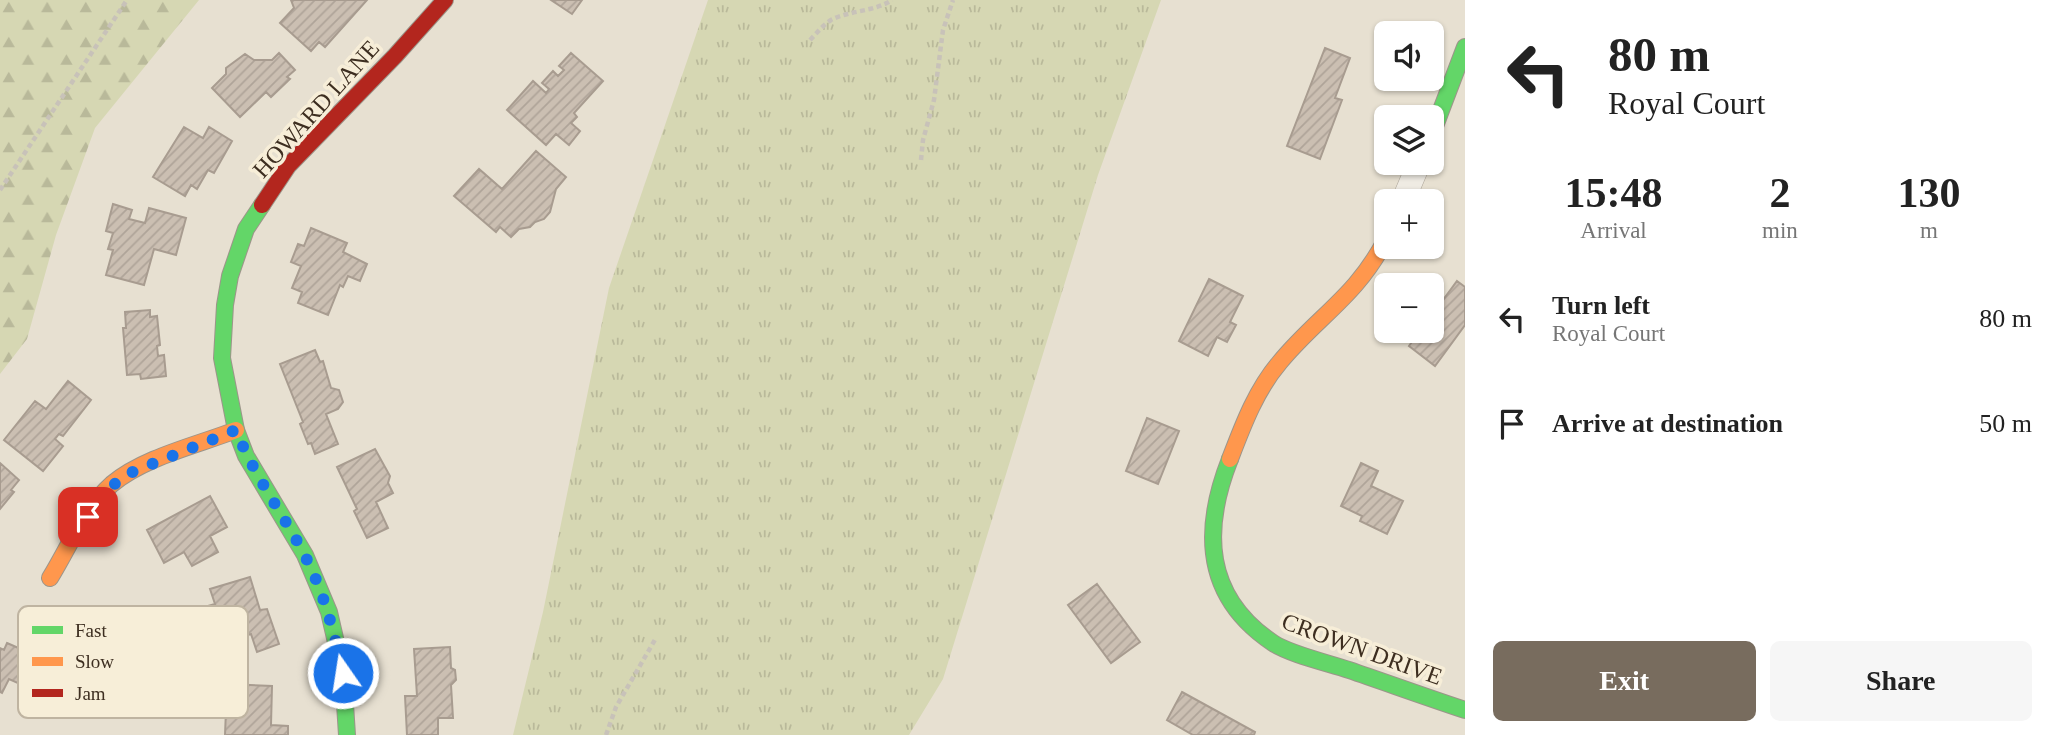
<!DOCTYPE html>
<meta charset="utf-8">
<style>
body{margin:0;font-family:Georgia,serif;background:#f6f6f6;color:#222;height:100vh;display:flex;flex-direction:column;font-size:26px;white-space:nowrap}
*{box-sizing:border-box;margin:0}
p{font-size:23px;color:#767676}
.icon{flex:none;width:38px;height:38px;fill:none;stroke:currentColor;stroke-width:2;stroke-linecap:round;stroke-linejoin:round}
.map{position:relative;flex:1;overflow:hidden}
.panel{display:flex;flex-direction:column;background:#fff;width:595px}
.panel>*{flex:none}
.guide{background:#fff;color:#222;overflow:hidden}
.controls{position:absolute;left:1374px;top:21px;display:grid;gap:14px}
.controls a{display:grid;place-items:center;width:70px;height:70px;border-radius:10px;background:#fff;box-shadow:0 2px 5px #0004;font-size:35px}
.pin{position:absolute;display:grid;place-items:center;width:60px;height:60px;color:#fff;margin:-30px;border-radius:14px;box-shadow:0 4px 10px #0006}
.me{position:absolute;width:77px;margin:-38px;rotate:347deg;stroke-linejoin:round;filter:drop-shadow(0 0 5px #0008)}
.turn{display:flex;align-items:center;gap:24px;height:147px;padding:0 28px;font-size:32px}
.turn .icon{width:91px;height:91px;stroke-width:2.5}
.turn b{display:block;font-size:49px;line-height:60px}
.eta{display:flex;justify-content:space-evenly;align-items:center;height:119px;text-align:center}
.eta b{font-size:42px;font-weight:600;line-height:49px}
.primary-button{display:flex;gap:14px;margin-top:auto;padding:14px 28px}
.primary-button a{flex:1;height:80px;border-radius:10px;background:#786c5e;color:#fff;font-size:28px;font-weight:600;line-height:80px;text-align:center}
.primary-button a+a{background:#f6f6f6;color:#222}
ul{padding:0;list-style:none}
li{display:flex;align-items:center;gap:21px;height:105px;padding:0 28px}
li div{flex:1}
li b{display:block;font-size:26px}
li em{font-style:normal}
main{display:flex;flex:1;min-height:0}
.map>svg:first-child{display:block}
</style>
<main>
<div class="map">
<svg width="1465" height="735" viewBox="0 0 1465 735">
<defs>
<pattern id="grass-tufts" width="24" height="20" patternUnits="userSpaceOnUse" patternTransform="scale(1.75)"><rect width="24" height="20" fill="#d6d7b3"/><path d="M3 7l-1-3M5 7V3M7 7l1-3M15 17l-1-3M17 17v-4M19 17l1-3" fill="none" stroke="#b9b99a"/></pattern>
<pattern id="forest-firs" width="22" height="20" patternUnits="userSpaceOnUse" patternTransform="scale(1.75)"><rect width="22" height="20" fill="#d6d7b3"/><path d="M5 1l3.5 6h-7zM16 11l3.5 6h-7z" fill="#b9b99a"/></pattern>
<pattern id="building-hatch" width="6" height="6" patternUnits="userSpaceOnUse" patternTransform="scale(1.75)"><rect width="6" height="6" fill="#cbbfb2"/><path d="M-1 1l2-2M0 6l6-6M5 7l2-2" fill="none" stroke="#afa499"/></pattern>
</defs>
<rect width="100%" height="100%" fill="#e7e0d1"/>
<path fill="url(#grass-tufts)" d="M708 0H1161L1098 175 943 679 909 735H513L543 612 609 288Z"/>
<path fill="url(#forest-firs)" d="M0 0H199L95 128 56 235 27 339 0 374Z"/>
<path fill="url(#building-hatch)" stroke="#a89c90" stroke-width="2" d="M291 0H367L325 47 319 42 311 51 280 23 294 8Z
M551 0H582L572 14Z
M1325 48 1350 58 1335 98 1342 100 1320 159 1287 146Z
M279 53 295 70 287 77 290 79 271 97 266 92 240 117 212 88 226 74V68L245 54 254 60H272Z
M571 53 603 81 574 113 577 117 571 123 580 131 569 145 556 134 546 145 507 110 533 81 546 93 549 89 542 83 553 71 558 76 564 70 559 66Z
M184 127 203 138 209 127 232 141 214 173 208 170 197 189 191 185 185 196 153 177Z
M536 151 566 177 556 189 550 212 544 219 535 222 530 227 519 229 511 237 500 227 496 232 454 196 479 169 502 189Z
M113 204 132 210 129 219 145 223 149 208 186 218 176 255 154 249 144 285 106 275 113 250 108 249 113 233 106 231Z
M311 228 347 243 343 252 367 264 360 281 348 276 343 287 340 285 328 315 298 303 302 292 292 288 301 266 291 262 298 244 304 246Z
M1209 279 1243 296 1230 322 1236 325 1227 342 1217 337 1208 356 1179 341Z
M1457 281 1465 287V325L1435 366 1409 346 1420 331H1432V315Z
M150 310V317L157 316 160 345 157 346 158 356 164 355 166 376 141 379 140 374 127 375 123 328H126L125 312Z
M315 350 320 362 323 361 331 388 339 390 343 402 338 409 326 414 338 444 315 454 311 443 308 444 300 424 303 422 280 364Z
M68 381 91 400 63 436 59 434 55 439 63 446 43 471 4 440 35 401 46 409Z
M1147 418 1179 431 1158 484 1126 471Z
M375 449 390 476 388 483 393 493 376 502 388 528 367 538 354 511 357 509 337 467Z
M0 463 19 480 11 490 14 492 0 509Z
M1361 463 1378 471 1371 486 1403 501 1387 534 1360 521 1362 516 1341 506Z
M210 496 227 527 210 536 218 552 192 566 184 552 164 563 147 530Z
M250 577 260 610 267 609 279 644 257 652 251 634 230 641 223 620 214 624 208 606 215 604 210 589Z
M1097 584 1140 642 1111 663 1068 605Z
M7 643 30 653 28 657 41 663 29 688 9 679 2 693 0 692V648L4 650Z
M450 647 451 668 455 670 456 680 451 685 453 718H438V735H407L405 696H417L414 649Z
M227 684 272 686 271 725 288 726V735H225Z
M1182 692 1255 732 1254 735H1193L1167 720Z"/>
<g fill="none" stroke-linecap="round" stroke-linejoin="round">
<g stroke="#ada599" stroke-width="24">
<path id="street" d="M1403 201 1419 163"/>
</g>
<g stroke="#9c958a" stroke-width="18">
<path id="fast" d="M1432 134 1465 47
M262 205 246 229 230 276 225 305 222 358 236 430 246 456 305 555 329 612 343 673 347 735
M1230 459C1202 530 1204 597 1273 643 1289 654 1328 663 1349 670 1387 683 1426 697 1465 710"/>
</g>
<g stroke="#9c958a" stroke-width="18">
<path id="slow" d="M1230 459C1243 425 1256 390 1280 362 1318 316 1357 296 1386 239
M50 578C69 547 85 508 112 484 144 457 198 445 236 430"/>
</g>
<g stroke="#9c958a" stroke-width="18">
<path id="jam" d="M262 205 288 166 395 56 445 0"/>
</g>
<path stroke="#c8c2b9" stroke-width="4.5" stroke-dasharray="5 3.5" stroke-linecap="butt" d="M810 40C817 33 823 25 831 20 850 10 874 12 892 0
M921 160 923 140 934 100 943 30 953 0
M0 190 127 0
M606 735 616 707 656 638"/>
<use href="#street" stroke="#efebe3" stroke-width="23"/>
<use href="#fast" stroke="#63d668" stroke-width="16"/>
<use href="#slow" stroke="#ff974d" stroke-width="16"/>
<use href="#jam" stroke="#b3261e" stroke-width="16"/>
</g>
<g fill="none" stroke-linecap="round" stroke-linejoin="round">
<path stroke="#1a73e8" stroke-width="12" stroke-dasharray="0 21.6" d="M88 517 100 497 125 475 236 430C253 474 282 512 304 554 324 592 334 632 343 673"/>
</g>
<g text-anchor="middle" stroke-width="7" stroke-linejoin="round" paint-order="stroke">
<g font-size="24" fill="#3d2e20" stroke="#f7eed8">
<text transform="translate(316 109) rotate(-48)" y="8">HOWARD LANE</text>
<text transform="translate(1362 649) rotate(20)" y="8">CROWN DRIVE</text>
</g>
</g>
<rect x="18" y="606" width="230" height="112" rx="10" fill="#f7eed8" stroke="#bfb4a1" stroke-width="2"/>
<rect x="32" y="626" width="31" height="8" fill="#63d668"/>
<rect x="32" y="657" width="31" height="9" fill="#ff974d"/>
<rect x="32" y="689" width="31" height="8" fill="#b3261e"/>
<g font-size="19" fill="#3d2e20">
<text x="75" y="637">Fast</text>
<text x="75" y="668">Slow</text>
<text x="75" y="700">Jam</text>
</g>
</svg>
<div class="controls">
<a><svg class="icon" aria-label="sound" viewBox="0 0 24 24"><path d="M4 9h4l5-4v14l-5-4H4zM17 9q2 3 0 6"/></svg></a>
<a><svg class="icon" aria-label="layers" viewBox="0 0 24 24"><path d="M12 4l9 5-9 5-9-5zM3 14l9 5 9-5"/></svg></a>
<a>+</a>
<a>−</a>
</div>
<div class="pin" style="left:88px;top:517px;background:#d93025"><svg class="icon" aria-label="arrive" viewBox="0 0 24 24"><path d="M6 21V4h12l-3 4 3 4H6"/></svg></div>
<svg class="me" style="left:343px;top:673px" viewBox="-20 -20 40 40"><circle r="17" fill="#1a73e8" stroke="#fff" stroke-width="3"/><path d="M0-11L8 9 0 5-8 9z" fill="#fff"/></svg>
</div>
<section class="panel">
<div class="guide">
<div class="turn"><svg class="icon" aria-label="left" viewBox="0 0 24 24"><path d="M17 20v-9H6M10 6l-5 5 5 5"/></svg><div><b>80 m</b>Royal Court</div></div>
</div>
<div class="eta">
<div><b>15:48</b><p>Arrival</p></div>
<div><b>2</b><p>min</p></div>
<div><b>130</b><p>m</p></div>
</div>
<ul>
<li><svg class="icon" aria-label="left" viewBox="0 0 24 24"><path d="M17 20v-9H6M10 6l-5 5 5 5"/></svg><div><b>Turn left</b><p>Royal Court</p></div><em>80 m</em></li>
<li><svg class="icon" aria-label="arrive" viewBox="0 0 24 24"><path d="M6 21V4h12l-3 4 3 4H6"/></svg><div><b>Arrive at destination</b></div><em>50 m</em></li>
</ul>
<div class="primary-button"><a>Exit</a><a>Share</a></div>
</section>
</main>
